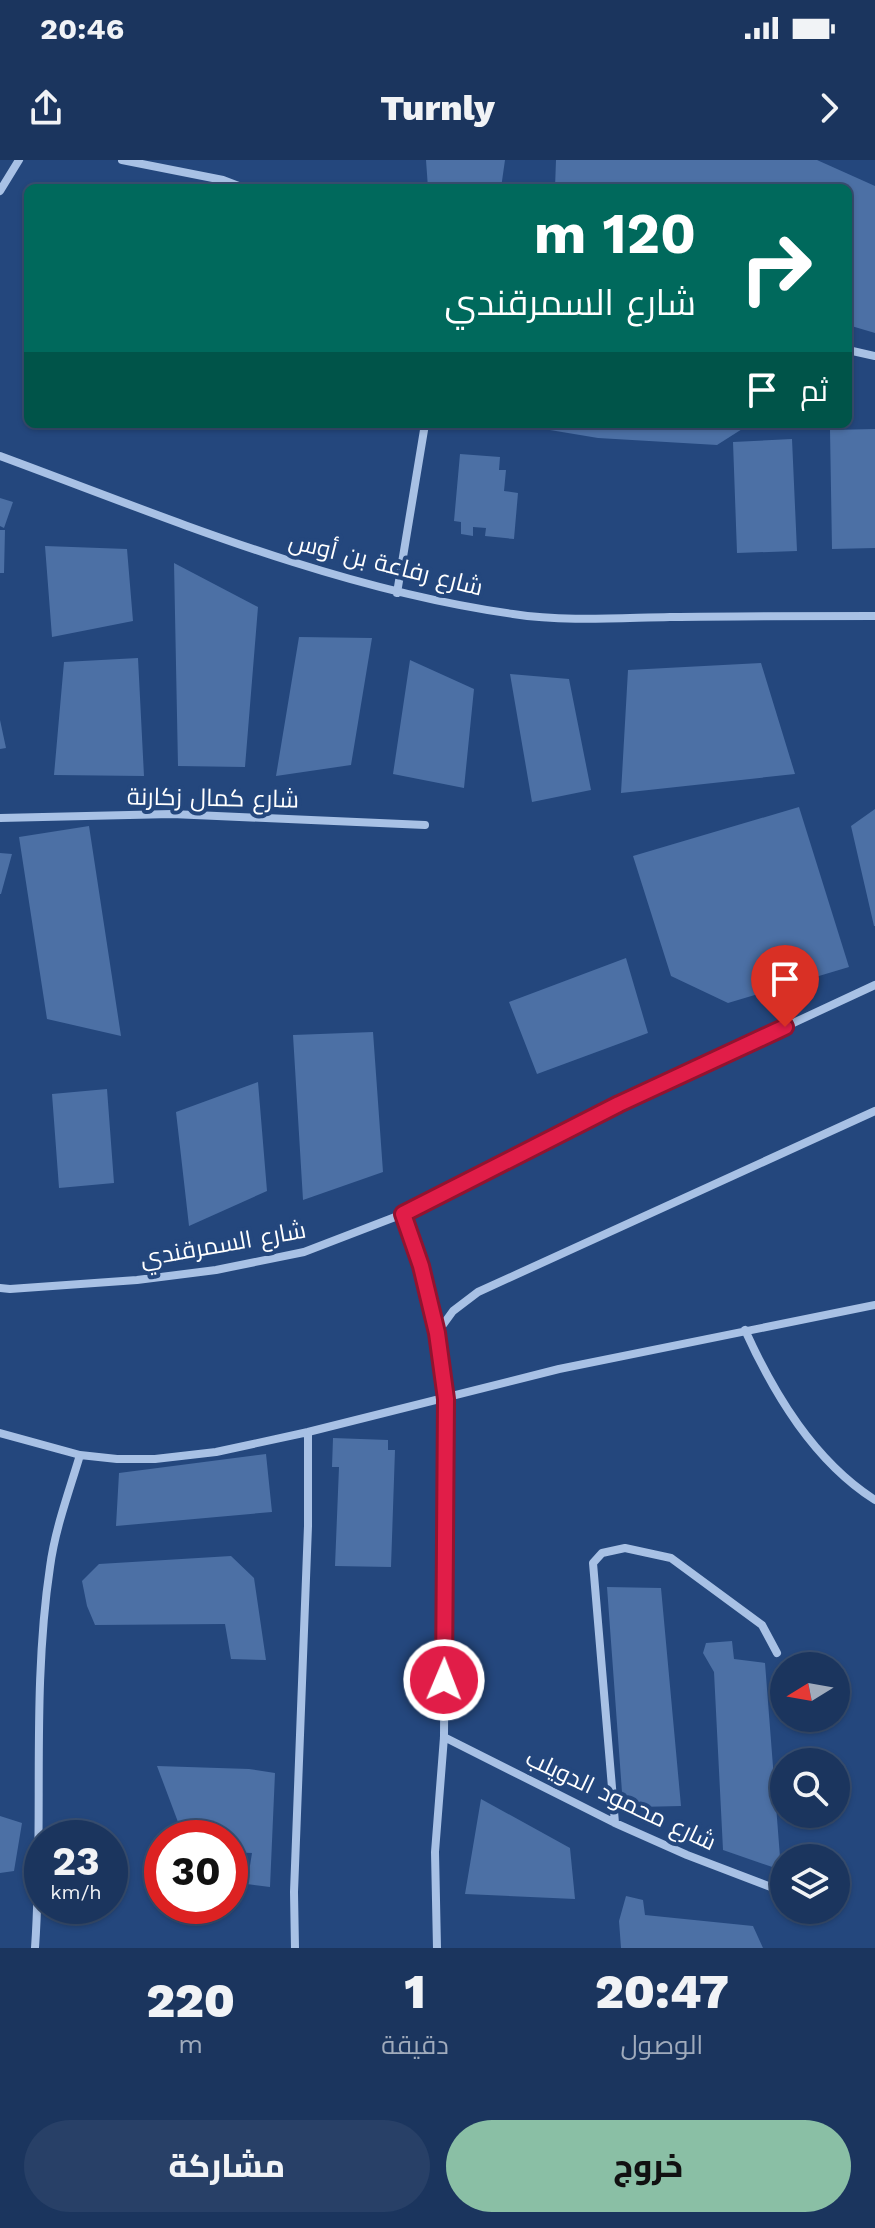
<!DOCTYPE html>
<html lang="ar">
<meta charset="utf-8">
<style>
body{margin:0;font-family:"Work Sans",Cairo,sans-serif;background:#284067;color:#f1f3f6;direction:rtl;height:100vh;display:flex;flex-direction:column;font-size:30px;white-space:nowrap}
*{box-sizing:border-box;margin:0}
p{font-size:26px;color:#a0abbc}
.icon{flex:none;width:44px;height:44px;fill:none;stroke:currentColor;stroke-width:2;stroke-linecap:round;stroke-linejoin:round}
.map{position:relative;height:1788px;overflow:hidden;direction:ltr}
.details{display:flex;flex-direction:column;background:#1b355e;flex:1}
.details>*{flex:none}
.top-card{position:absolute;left:24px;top:24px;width:828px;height:244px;border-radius:12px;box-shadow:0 2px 6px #0004,0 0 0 2px #395073;direction:rtl;background:#00695c;color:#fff;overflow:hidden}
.needle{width:52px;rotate:259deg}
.fabs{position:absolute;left:770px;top:1492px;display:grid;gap:16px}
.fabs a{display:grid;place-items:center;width:80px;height:80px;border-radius:50%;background:#1b355e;box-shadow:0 2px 6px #0004,0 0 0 2px #395073;font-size:40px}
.speed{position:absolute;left:24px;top:1660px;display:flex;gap:16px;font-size:40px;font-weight:700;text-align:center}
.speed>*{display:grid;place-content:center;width:104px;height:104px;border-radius:50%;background:#1b355e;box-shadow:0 2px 6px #0004,0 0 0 2px #395073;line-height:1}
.speed small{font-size:20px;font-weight:400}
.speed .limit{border:12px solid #d22;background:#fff;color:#111}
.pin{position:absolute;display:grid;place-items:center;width:68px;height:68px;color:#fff;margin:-82px -34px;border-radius:50% 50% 50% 0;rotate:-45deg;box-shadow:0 0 8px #0007}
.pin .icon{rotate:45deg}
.me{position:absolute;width:88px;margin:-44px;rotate:1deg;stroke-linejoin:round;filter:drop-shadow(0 0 6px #0008)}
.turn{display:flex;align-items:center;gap:28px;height:168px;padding:0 24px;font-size:36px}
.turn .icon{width:104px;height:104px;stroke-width:2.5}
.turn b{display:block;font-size:56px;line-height:68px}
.then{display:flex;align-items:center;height:76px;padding:0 24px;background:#0003;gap:16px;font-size:30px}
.eta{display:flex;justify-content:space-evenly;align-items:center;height:136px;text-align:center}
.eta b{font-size:48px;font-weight:800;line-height:56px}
.cta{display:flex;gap:16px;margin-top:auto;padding:16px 24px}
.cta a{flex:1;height:92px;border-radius:48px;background:#8abfa5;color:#111;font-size:32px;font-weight:800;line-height:92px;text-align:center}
.cta a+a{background:#284067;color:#f1f3f6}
.status{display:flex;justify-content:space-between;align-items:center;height:56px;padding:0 40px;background:#1b355e;direction:ltr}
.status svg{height:22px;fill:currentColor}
header{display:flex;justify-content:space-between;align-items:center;height:104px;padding:0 24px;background:#1b355e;font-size:36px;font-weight:800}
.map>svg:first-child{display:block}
</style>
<div class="status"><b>20:46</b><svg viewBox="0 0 49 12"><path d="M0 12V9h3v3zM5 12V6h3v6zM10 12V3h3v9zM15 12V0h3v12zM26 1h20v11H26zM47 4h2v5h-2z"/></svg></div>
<header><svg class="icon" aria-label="forward" viewBox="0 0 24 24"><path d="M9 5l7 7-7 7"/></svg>Turnly<svg class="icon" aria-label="share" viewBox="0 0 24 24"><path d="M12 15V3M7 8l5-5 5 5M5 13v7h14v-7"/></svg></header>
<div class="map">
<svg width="875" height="1788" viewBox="0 0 875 1788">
<rect width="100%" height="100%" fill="#24477d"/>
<path fill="#4c70a5" d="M426 0H505L501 28H428Z
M556 0H817L875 26V173L848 165V28H555Z
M514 264H750L717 285 598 278Z
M875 269V388L832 389 830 270Z
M792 279 797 391 737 393 733 282Z
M460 294 500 297 499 310H506L504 331 518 333 514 379 485 376 486 368 473 367V376L461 374V362L454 361Z
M0 338 13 342 4 368 0 366Z
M0 370H5L4 413H0Z
M45 386 127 389 133 461 52 477Z
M174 403 258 447 245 607 178 606Z
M299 477 372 478 351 605 276 616Z
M138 498 144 616 54 615 64 502Z
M410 500 474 529 464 628 393 614Z
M761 503 795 614 621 633 628 510Z
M510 514 569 519 591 630 532 642Z
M0 560 6 588 0 589Z
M799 647 849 807 728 843 671 816 633 696Z
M875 649V766H874L851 666Z
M89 666 121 876 47 859 19 677Z
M0 693 12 694 1 734H0Z
M626 798 648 873 537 914 509 842Z
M373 872 383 1012 303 1040 293 875Z
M258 922 267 1031 189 1066 176 952Z
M107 929 114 1023 59 1028 52 934Z
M333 1278 388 1280V1290H395L391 1407 335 1406 339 1307H332Z
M266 1294 272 1352 116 1366 119 1313Z
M231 1396 254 1418 266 1500 231 1499 225 1464 95 1465 87 1446 82 1421 99 1404Z
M607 1427 661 1428 681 1646 638 1647 622 1632Z
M732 1481 734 1499 765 1503 781 1710 723 1690 714 1512 703 1493 706 1483Z
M157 1606 249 1609 275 1613 270 1727 247 1724 252 1693 230 1692V1678H184Z
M481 1639 570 1688 575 1739 465 1734Z
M0 1656 22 1663 14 1711 0 1713Z
M626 1736 643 1740 645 1755 753 1766 763 1788H621L619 1761Z"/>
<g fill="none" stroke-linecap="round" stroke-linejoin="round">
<path stroke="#a8c1e5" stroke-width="8" d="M122 0 223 20 244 28
M0 31 19 0
M848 190 875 196
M0 296C168 358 335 429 513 454 565 462 617 458 670 457 738 456 807 456 875 456
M397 433 425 264
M0 658 172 654 425 665
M403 1054 421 1106 437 1173 446 1239 444 1577 435 1692 437 1788
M0 1128 10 1129 137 1120 216 1110 304 1092 403 1054 619 944 875 825
M745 1170C774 1234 814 1301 875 1340
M437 1173 453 1151 478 1132 875 951
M0 1273 80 1295 117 1299H155L216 1292 308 1272 559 1209 875 1145
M444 1577 615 1663 687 1695 784 1732
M615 1663 593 1403 602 1393 625 1388 671 1398 762 1465 777 1493
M35 1788C44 1662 31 1533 50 1407 55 1369 69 1332 80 1295
M295 1788 294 1732 308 1366V1272"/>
</g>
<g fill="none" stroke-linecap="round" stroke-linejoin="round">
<g stroke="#92132f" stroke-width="20">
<path id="route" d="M444 1520 446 1239 437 1173 421 1106 403 1054 619 944 785 867"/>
</g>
<use href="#route" stroke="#e11d48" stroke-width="14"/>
</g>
<g text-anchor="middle" stroke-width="8" stroke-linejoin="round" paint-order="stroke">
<g font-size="24" fill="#fff" stroke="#24477d">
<text transform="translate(386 404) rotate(14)" y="8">شارع رفاعة بن أوس</text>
<text transform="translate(213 638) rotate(1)" y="8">شارع كمال زكارنة</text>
<text transform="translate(223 1084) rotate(-10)" y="8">شارع السمرقندي</text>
<text transform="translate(621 1640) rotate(25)" y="8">شارع محمود الدويلب</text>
</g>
</g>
</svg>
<div class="fabs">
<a><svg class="needle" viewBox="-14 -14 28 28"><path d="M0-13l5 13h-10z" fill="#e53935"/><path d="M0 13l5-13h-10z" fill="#a0abbc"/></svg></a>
<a><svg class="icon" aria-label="search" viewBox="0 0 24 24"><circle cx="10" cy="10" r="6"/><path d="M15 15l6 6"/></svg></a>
<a><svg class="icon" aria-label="layers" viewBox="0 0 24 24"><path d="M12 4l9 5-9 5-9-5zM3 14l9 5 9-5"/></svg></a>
</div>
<div class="speed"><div>23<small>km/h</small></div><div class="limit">30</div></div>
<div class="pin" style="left:785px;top:867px;background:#d93025"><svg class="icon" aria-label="arrive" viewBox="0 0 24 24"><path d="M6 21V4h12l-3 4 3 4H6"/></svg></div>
<svg class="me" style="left:444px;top:1520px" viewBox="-20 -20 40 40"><circle r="17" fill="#e11d48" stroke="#fff" stroke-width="3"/><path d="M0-11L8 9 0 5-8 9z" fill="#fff"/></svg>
<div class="top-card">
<div class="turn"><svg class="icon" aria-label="right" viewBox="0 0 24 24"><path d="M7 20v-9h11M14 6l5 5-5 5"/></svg><div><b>120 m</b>شارع السمرقندي</div></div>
<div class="then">ثم<svg class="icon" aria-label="arrive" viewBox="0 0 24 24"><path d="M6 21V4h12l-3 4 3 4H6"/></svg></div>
</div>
</div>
<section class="details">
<div class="eta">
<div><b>20:47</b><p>الوصول</p></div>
<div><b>1</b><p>دقيقة</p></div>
<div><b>220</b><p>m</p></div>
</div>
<div class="cta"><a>خروج</a><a>مشاركة</a></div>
</section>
